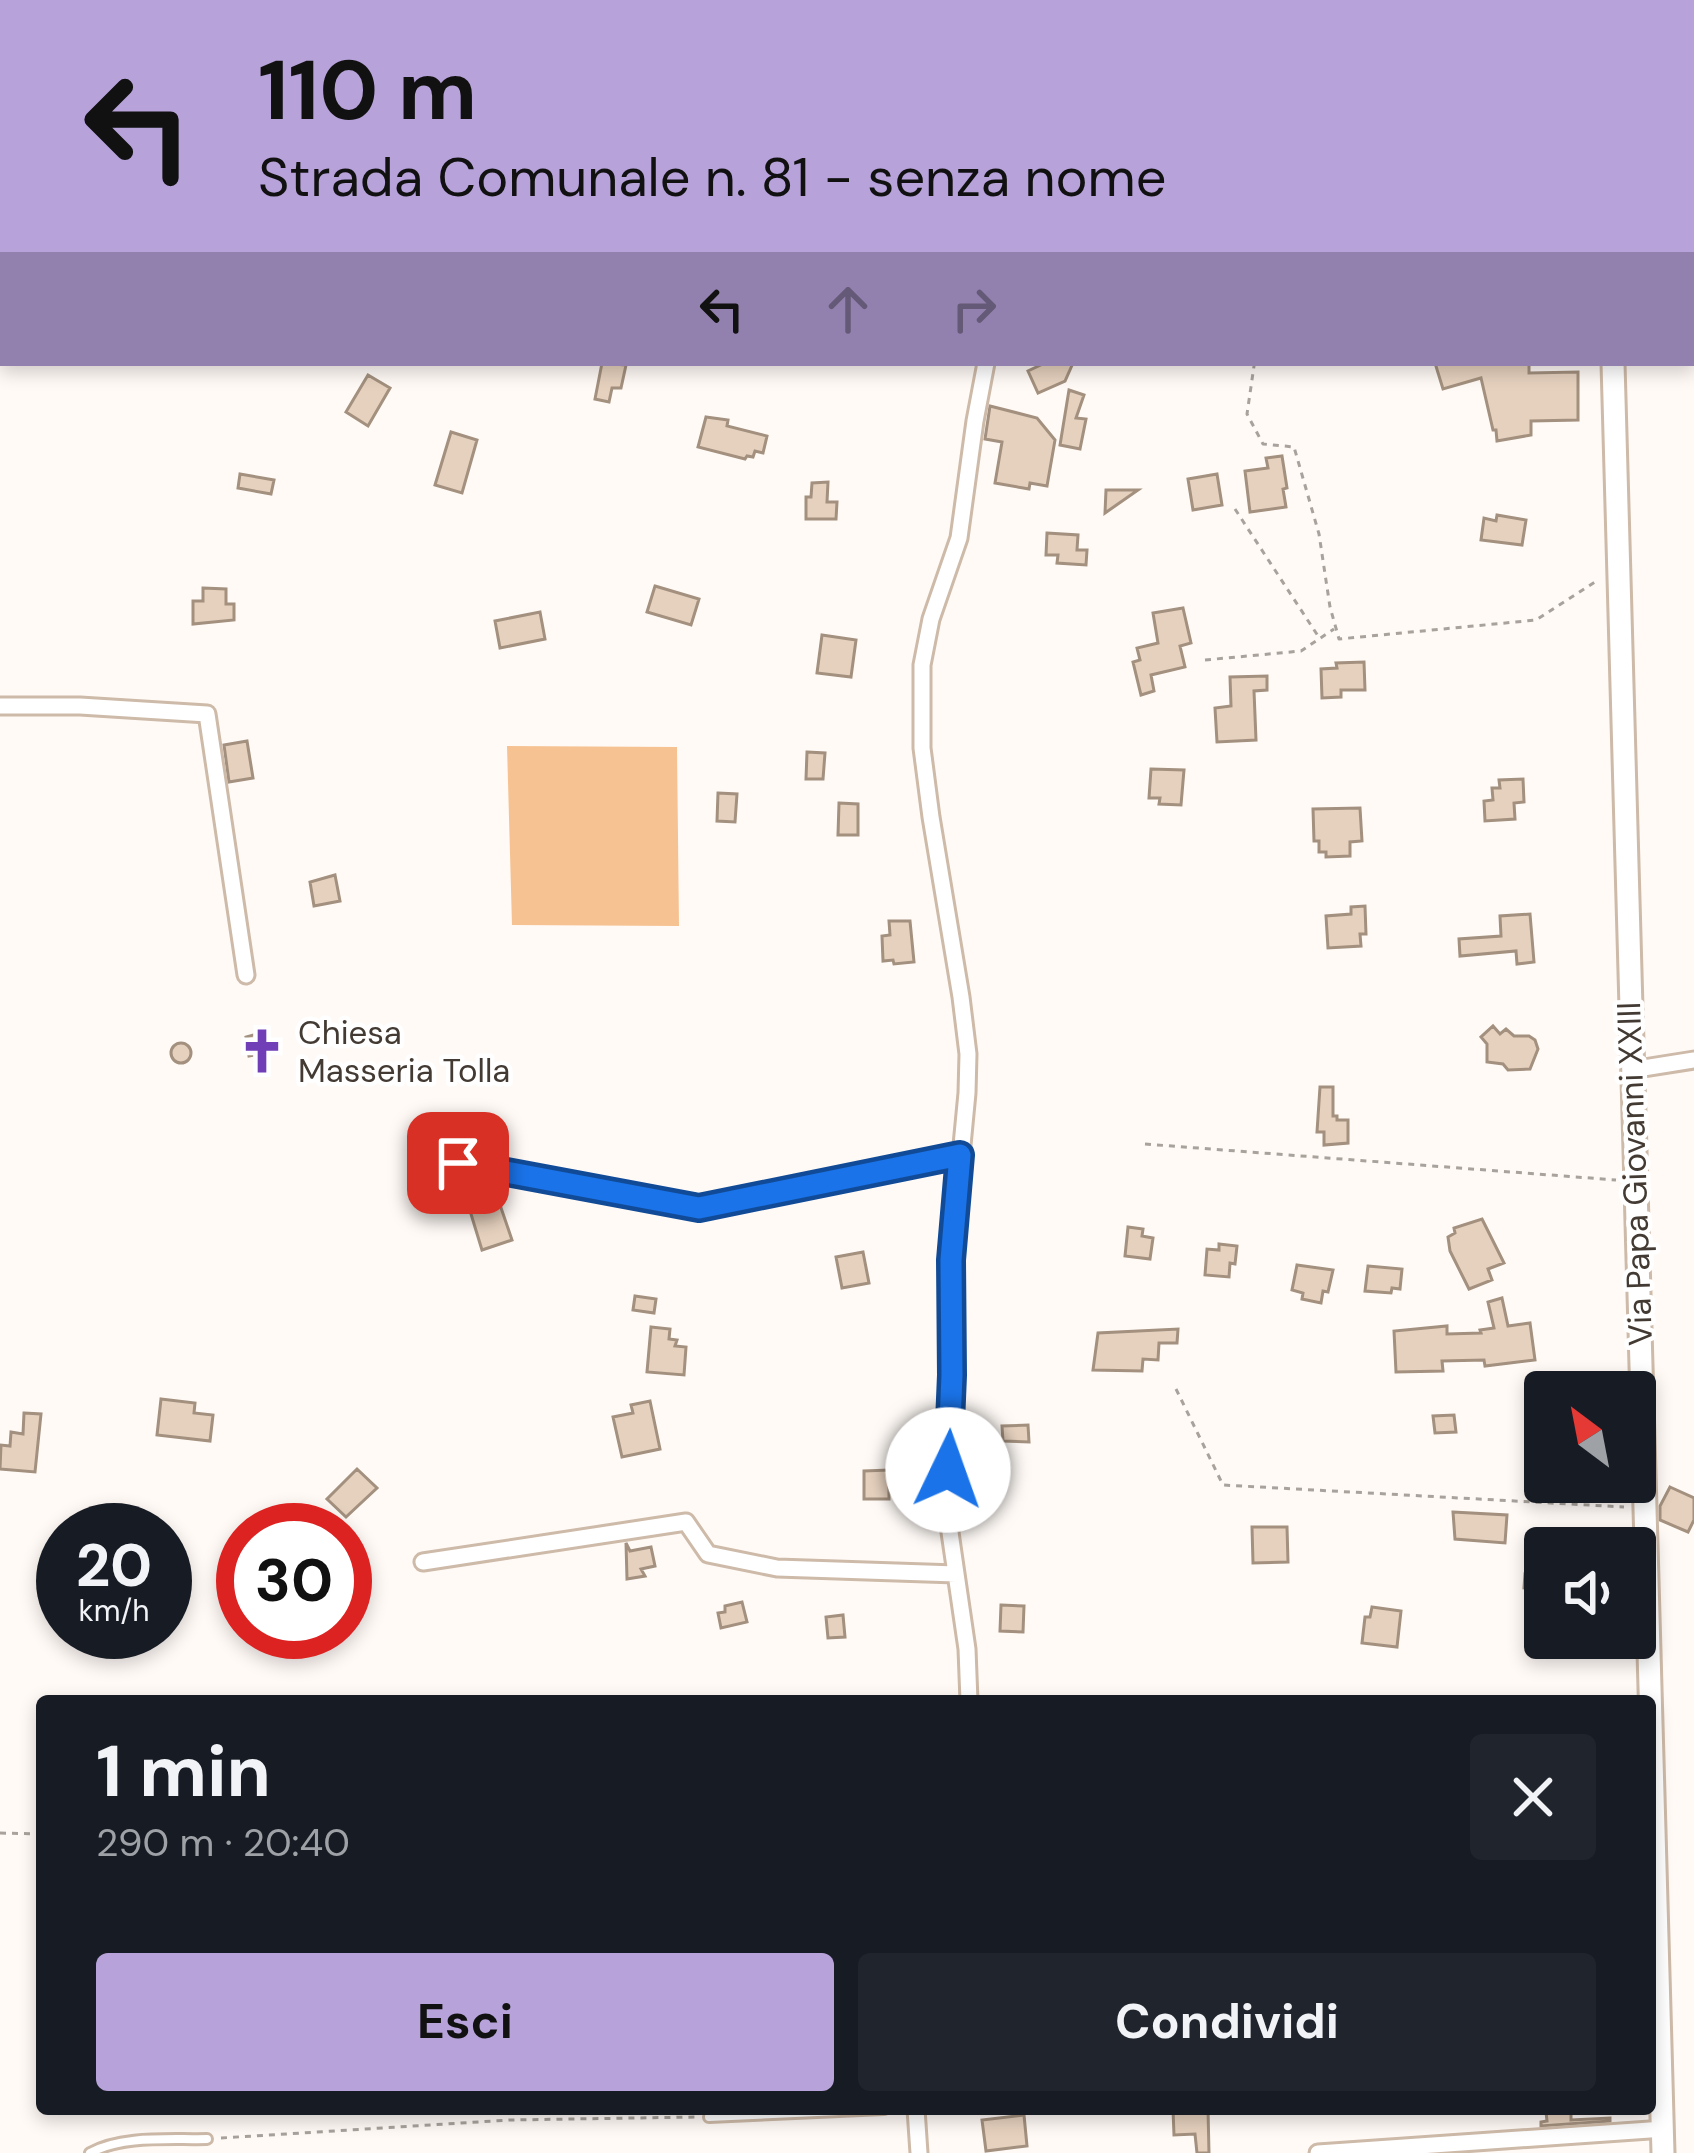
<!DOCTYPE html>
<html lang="it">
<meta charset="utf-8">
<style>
body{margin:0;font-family:"DM Sans",sans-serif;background:#20242c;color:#f1f3f6;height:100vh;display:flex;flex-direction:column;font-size:45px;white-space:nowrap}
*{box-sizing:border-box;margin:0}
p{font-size:39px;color:#9ea1a6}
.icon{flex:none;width:66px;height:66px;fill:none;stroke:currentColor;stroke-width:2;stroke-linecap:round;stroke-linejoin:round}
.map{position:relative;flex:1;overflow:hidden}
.sheet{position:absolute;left:36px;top:1695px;width:1620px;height:420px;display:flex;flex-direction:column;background:#171b24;border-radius:12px;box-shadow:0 6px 18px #0003}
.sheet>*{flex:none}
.hud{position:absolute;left:0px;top:0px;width:1695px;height:366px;box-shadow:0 6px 18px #0003;background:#b7a2da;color:#111;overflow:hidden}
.needle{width:78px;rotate:328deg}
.fabs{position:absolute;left:1524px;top:1371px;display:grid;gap:24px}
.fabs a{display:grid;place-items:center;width:132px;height:132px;border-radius:12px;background:#171b24;box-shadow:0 6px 18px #0003;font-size:60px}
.speed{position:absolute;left:36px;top:1503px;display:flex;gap:24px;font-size:60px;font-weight:700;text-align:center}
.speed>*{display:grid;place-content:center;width:156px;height:156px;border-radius:50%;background:#171b24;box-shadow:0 6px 18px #0003;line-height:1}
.speed small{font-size:30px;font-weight:400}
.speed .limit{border:18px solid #d22;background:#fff;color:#111}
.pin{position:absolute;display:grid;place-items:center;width:102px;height:102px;color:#fff;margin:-51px;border-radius:24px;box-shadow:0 6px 18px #0006}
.me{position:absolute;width:132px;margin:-66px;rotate:3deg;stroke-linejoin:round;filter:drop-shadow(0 0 9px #0008)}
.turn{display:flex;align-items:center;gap:42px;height:252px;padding:0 60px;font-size:54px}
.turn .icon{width:156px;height:156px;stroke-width:2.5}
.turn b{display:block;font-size:84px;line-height:102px}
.lanes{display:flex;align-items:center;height:114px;padding:0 60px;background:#0003;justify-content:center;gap:60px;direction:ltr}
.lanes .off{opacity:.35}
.round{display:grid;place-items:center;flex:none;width:126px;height:126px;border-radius:12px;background:#20242c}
.summary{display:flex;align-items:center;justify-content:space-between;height:204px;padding:0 60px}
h1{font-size:72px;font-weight:700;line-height:90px}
.button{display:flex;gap:24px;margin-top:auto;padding:24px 60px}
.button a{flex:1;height:138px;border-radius:12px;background:#b7a2da;color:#111;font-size:48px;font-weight:700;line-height:138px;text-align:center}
.button a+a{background:#20242c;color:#f1f3f6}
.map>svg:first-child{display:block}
</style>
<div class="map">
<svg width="1694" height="2153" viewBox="0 0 1694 2153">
<rect width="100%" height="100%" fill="#fffaf6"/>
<path fill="#f6c292" d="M838 0H1111L1110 3H841Z
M1610 0H1694V307L1692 3H1610Z
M507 746 677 747 679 926 512 925Z"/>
<path fill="#e6d1be" stroke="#a3907e" stroke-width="3" d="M602 363 626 365 621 388H612L609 402 595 399Z
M1045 363H1073L1065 381 1038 393 1028 371Z
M1435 363H1529V373L1578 372V420L1531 421V435L1497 441 1496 430H1493L1481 378 1443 389Z
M368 375 390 388 368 426 346 412Z
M1069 390 1084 395 1076 418 1086 419 1080 449 1060 445Z
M990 406 1037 418 1055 440 1047 486 1030 483 1029 489 995 483 1002 442 985 439Z
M706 417 728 420 727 426 767 436 763 453 755 451 753 457 747 456 745 459 698 447Z
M451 432 477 440 462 493 435 485Z
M1282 456 1287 488 1283 489 1286 507 1250 512 1245 471 1268 468 1266 458Z
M240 474 274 480 271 494 238 488Z
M1217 474 1222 505 1193 510 1188 479Z
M828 482 827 502H837L836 519H806V497H811L812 483Z
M1106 490H1138L1105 513Z
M1497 515 1526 520 1522 545 1481 540 1484 518 1496 521Z
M1047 533 1078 535 1077 550H1087L1086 565 1057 563 1058 555H1046Z
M655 586 699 599 691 625 647 612Z
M203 588 226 589V604H234V620L193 624V601H203Z
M1183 608 1191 643 1180 646 1185 667 1151 675 1154 691 1141 695 1133 662 1140 660 1137 648 1158 643 1153 613Z
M540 612 545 639 500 648 495 621Z
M822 635 856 640 851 677 817 673Z
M1364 662 1365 690H1341V697L1322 698 1321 669 1337 668 1336 663Z
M1267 676V690L1254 691 1256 740 1217 742 1215 708 1231 706 1230 677Z
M247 741 253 778 229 782 224 745Z
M807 752 825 753 823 779H806Z
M1151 769 1184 770 1181 805 1159 804 1160 798H1149Z
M1523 779 1524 802 1514 803 1515 819 1485 821 1484 801 1493 800 1492 788H1500L1499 780Z
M718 793 737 794 735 822 717 821Z
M839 803 858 804V835H838Z
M1360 808 1362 841 1350 842V856L1326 857V852H1319V841H1314L1313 809Z
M335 875 340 901 314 906 310 882Z
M1365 906 1366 934H1360L1361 946 1328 948 1326 916 1351 914V907Z
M1530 914 1534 962 1517 964 1516 951 1460 956 1459 939 1501 936 1500 916Z
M889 921H910L914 962 894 964 893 960 883 961 882 936 890 935Z
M1493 1026 1500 1034 1506 1029 1514 1036H1529L1535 1040 1538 1049 1530 1069 1508 1070 1503 1064 1487 1062V1044L1481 1037Z
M264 1032 265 1053 249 1056 246 1037Z
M171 1053a10 10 0 1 1 20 0a10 10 0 1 1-20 0Z
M1320 1087H1333V1116H1337V1120H1348V1143L1324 1145V1132H1317Z
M482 1196 484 1200 497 1196 512 1240 482 1250 467 1201Z
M1482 1219 1504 1263 1488 1269 1492 1280 1469 1289 1450 1251 1448 1237 1455 1233 1454 1228Z
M1128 1227 1143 1229 1142 1236 1153 1238 1150 1259 1125 1256Z
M1219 1244 1237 1246 1235 1264 1230 1263 1229 1277 1205 1275 1207 1249 1219 1250Z
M863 1252 869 1283 842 1288 836 1257Z
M1297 1265 1333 1270 1328 1292 1323 1291 1321 1303 1302 1299 1303 1293 1292 1290Z
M1368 1266 1402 1269 1400 1289 1392 1288 1391 1293 1365 1291Z
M635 1296 656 1299 654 1313 633 1310Z
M1502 1298 1508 1326 1530 1323 1535 1360 1485 1366 1484 1360 1442 1361 1443 1371 1396 1372 1394 1331 1447 1326V1334L1481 1333 1480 1330 1494 1328 1488 1302Z
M651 1327 670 1329 669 1339 677 1340 675 1346 686 1347 684 1375 647 1372Z
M1178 1329 1177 1343H1159L1158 1360 1143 1359 1142 1371 1093 1370 1098 1333Z
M161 1399 195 1403 194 1413 213 1415 210 1441 157 1435Z
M650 1401 660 1449 622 1457 613 1417 633 1413 631 1405Z
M24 1413 41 1414 35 1472 0 1469 1 1445 10 1446 11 1432 23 1434Z
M1454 1415 1456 1432 1435 1433 1433 1416Z
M1028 1425 1029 1442 1003 1441 1002 1426Z
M357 1469 377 1488 346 1517 327 1499Z
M889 1470V1499H864V1471Z
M1670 1487 1694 1498V1520L1688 1532 1660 1520V1506Z
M1453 1512 1507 1515 1505 1543 1455 1539Z
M1252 1527H1287L1288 1562 1253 1563Z
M626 1543 630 1551 651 1547 655 1566 641 1569 645 1576 627 1579Z
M1525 1574 1545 1576V1590L1524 1588Z
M742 1602 747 1622 721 1628 718 1613 725 1612V1606Z
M1001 1605 1024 1606 1023 1632 1000 1631Z
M1372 1607 1401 1611 1397 1647 1362 1643 1365 1617H1370Z
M843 1615 845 1637 828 1638 826 1617Z
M1173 2109H1208L1209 2153H1197L1195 2134 1174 2135Z
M1571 2111V2120L1610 2118V2121L1541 2126V2122L1547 2121 1546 2112Z
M1024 2115 1027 2146 986 2151 982 2120Z"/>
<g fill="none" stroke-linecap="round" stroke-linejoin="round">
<g stroke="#cebaa8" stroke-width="14">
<path id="service" d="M709 2117 884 2109
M90 2153C122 2135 171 2140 207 2139"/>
</g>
<g stroke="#cebaa8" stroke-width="21">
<path id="minor" d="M643 0 644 3
M349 3 350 0
M1133 3 1134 0
M0 706H80L207 714 246 975
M1631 1070 1694 1060
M458 1163 699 1208 960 1155
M423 1562 686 1522 708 1554 777 1568 956 1574
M969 1701 967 1649 946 1505 951 1434V1260L967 1093 968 1054 961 997 931 817 922 748V665L931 619 959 538 975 421 986 363
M916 2109 919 2153
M1318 2153 1664 2129"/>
</g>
<g stroke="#cebaa8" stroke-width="27">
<path id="secondary" d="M1604 0V3
M1613 363 1663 2153"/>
</g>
<path stroke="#a9a29c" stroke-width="3" stroke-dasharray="6 6" stroke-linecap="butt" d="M1252 363 1254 366 1247 414 1263 444 1294 447 1319 534 1330 607 1339 639 1536 620 1598 580
M1235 509 1320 639
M1205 660 1301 651 1334 629
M1145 1144 1616 1180
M1176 1389 1223 1485 1624 1507
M0 1833 40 1834
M221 2138 509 2120 697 2117"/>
<use href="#service" stroke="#fff" stroke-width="8"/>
<use href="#minor" stroke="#fff" stroke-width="15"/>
<use href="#secondary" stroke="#fff" stroke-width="21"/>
</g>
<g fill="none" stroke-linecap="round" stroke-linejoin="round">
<g stroke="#114b97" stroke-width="30">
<path id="route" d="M458 1163 699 1208 960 1155 951 1260 952 1375 948 1470"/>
</g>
<use href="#route" stroke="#1a73e8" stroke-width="21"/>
</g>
<defs>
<g id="church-bare" transform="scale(3.6)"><path d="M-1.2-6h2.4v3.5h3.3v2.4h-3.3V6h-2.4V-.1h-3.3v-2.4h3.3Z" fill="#703fb7" stroke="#fff" stroke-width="2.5" paint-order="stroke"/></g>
</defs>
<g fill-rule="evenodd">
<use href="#church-bare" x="262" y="1051"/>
</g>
<g text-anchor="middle" stroke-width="9" stroke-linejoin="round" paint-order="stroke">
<g font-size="33" fill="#433b33" stroke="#fff" text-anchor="start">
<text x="298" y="1044">Chiesa<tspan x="298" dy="38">Masseria Tolla</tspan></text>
</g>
<g font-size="33" fill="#433b33" stroke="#fff">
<text transform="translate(1634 1174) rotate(-92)" y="12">Via Papa Giovanni XXIII</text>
</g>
</g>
</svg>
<div class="fabs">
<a><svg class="needle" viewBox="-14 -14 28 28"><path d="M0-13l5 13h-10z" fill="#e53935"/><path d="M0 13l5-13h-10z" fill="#9ea1a6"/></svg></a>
<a><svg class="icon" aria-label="sound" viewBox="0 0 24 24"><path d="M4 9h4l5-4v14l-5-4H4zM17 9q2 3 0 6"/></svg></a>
</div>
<div class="speed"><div>20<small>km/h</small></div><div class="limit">30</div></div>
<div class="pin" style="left:458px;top:1163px;background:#d93025"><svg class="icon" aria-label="arrive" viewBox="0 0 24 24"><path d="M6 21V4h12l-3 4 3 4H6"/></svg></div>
<svg class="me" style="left:948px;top:1470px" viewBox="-20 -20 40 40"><circle r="19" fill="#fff"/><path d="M0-13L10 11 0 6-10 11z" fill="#1a73e8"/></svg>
<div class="hud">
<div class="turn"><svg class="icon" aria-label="left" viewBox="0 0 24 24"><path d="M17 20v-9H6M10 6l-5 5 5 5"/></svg><div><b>110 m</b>Strada Comunale n. 81 - senza nome</div></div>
<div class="lanes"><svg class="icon" aria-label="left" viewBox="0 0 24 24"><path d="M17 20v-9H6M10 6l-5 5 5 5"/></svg><svg class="icon off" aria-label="ahead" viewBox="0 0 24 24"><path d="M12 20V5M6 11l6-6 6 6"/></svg><svg class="icon off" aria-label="right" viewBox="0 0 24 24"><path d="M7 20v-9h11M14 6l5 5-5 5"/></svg></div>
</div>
<section class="sheet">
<div class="summary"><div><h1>1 min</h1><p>290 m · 20:40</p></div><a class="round"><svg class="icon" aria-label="close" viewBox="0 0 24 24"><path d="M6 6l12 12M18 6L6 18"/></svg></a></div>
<div class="button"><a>Esci</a><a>Condividi</a></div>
</section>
</div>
